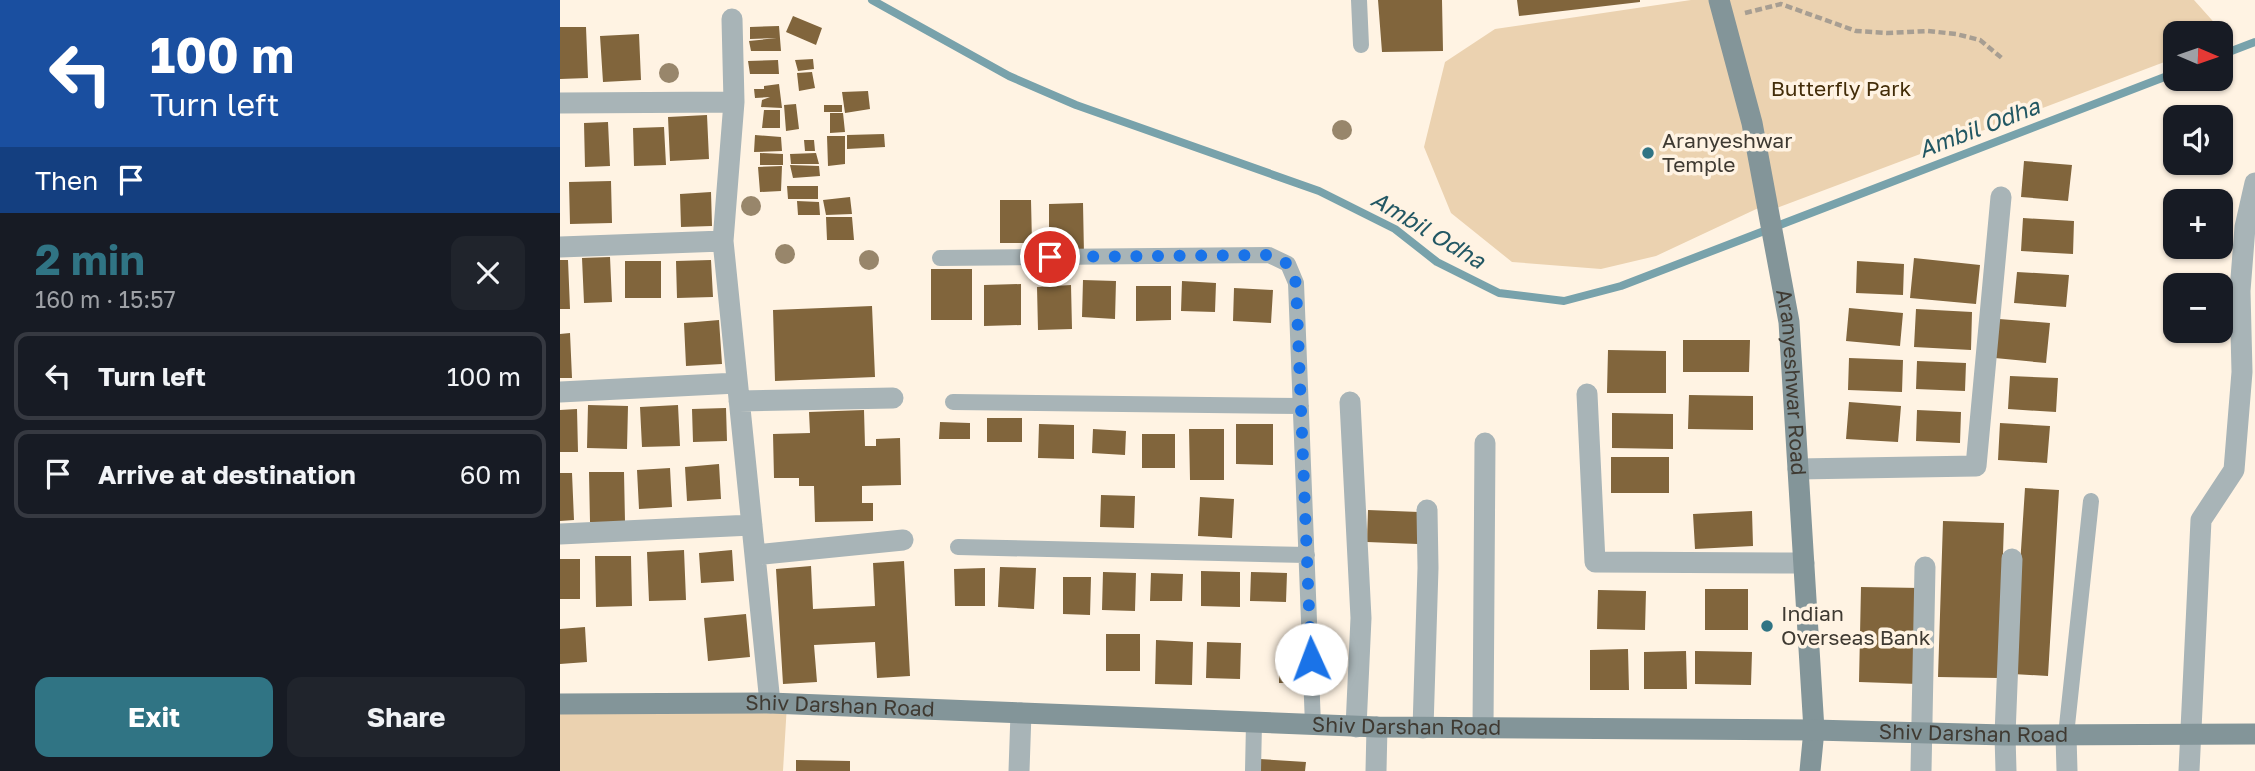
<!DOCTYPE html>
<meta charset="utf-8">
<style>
body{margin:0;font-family:"Golos Text",sans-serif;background:#20242c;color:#f1f3f6;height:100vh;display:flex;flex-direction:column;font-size:26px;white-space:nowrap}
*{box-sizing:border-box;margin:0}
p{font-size:23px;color:#9ea1a6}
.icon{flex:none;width:38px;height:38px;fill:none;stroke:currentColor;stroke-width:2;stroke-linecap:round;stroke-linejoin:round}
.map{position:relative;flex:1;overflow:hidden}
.drawer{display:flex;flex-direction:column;background:#171b24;width:560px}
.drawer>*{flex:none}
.guide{background:#1a4fa0;color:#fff;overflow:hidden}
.needle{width:46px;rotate:92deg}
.buttons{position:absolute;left:1603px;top:21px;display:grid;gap:14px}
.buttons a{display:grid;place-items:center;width:70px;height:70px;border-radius:14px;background:#171b24;box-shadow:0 2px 5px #0004;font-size:35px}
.pin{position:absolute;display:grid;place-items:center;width:60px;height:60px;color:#fff;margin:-30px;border:4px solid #fff;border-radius:50%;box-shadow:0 2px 7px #0007}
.me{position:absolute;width:77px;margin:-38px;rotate:358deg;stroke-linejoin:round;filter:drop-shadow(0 0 5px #0008)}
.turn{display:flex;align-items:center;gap:24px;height:147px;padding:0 35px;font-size:32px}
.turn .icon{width:91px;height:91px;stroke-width:2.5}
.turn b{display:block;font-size:49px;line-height:60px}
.then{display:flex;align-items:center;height:66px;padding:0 35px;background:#0003;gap:14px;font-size:26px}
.round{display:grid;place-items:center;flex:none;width:74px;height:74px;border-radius:14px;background:#20242c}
.head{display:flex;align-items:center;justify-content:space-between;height:119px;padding:0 35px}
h1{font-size:42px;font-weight:700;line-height:52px;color:#307484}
.button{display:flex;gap:14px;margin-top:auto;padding:14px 35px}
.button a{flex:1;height:80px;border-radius:14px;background:#307484;color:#fff;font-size:28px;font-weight:700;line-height:80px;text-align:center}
.button a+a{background:#20242c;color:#f1f3f6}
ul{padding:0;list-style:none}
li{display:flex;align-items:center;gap:21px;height:88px;margin:0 14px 10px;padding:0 21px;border:4px solid #363941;border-radius:14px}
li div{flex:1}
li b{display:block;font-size:26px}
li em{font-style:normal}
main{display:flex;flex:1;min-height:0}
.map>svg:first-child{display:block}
</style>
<main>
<section class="drawer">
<div class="guide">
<div class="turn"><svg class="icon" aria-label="left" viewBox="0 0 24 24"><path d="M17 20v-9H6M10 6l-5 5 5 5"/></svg><div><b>100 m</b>Turn left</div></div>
<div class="then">Then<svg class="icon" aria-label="arrive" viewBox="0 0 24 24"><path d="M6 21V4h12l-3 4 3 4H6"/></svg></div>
</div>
<div class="head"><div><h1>2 min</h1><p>160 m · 15:57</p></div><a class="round"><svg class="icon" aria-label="close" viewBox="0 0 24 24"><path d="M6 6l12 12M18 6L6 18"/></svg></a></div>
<ul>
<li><svg class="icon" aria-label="left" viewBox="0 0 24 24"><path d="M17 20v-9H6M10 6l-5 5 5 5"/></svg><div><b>Turn left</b></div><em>100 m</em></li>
<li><svg class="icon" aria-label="arrive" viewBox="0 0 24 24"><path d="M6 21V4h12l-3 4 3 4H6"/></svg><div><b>Arrive at destination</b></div><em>60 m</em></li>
</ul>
<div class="button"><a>Exit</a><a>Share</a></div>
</section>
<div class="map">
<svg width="1695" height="771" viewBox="0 0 1695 771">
<rect width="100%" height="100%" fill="#fff3e3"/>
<path fill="#ebd2b0" d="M1131 0H1159L1207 204 1096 256 1041 269 952 262 891 213 864 147 885 62 935 29Z
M1169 0H1634L1668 38 1661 40V33H1615V58L1217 208Z
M0 704H227L223 771H0Z"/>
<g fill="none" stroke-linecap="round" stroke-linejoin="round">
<path stroke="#78a2ab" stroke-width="8" d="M312 0 449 76 516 105 759 191 835 229 877 262 939 293 1004 301 1061 286 1615 73
M1661 55 1695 42"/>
</g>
<path fill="#81653c" d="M818 0H882L883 51 822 52Z
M957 0H1080V2L959 16Z
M233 16 262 28 256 45 226 32Z
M219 26 221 51H191L189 41 217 38 190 39V27Z
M0 27H26L28 78 0 79Z
M79 34 81 80 43 82 40 36Z
M253 59 254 69 238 71 235 60Z
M218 60 219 74H190L188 61Z
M252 72 255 88 239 91 237 73Z
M219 84 222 108 201 107 202 100 210 97 195 98 194 89H204V86Z
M308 91 310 109 285 113 282 92Z
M236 104 239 129 226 131 224 105Z
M264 105H282V112H264Z
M204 110H220V128H202Z
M270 113H283L285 132 270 133Z
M147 115 149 159 110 161 108 117Z
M48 122 50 166 25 167 24 123Z
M104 127 106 165 74 166 73 128Z
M324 134 325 147 287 149V135Z
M195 135 221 137 222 151 194 152Z
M267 136H285V164L268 166Z
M244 140H254L255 151H245Z
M200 153 223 154V165H200Z
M256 153 259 164H231L230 154Z
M1464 161 1512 165 1508 201 1461 197Z
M230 165 259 166 260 176 233 178Z
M222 166 221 191 200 192 198 167Z
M51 181 52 223 10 224 9 182Z
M227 186H258V199H228Z
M151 192 152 226 121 227 120 194Z
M290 197 292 214 266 215 263 200Z
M440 200H471L472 243H440Z
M237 201 259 202 260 215H238Z
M523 203 524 255H489V204Z
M266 217H292L294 240H267Z
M1463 218 1514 221 1513 254 1461 251Z
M50 257 52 302 24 303 22 258Z
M1354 258 1420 265 1416 304 1350 298Z
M0 260H8L10 309H0Z
M151 260 153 297 117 298 116 261Z
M65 261H101V298H65Z
M1297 261 1344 264 1343 295 1296 293Z
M371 269H412V320H371Z
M1457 272 1509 275 1506 307 1454 303Z
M523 280 556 281 555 319 522 317Z
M622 281 656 283 655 312 621 311Z
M461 284V325L424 326V285Z
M511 285 512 329 478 330 477 287Z
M576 286H611V320L576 321Z
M674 288 713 290 711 323 673 321Z
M312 306 315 377 215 381 213 310Z
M1289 308 1343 313 1340 346 1286 341Z
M1356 309 1412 312 1411 350 1354 347Z
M1439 319 1490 323 1486 363 1435 358Z
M159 320 162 364 126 366 124 323Z
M10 333 12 378H0V334Z
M1123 340H1190L1189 372H1123Z
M1048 350 1106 351V393H1047Z
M1289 358 1343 360 1342 392 1288 390Z
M1357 361 1406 363 1405 391 1356 389Z
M1450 376 1498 378 1496 412 1448 409Z
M1129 395 1193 396V430L1128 429Z
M1289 402 1341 406 1338 442 1286 439Z
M28 405 68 406 67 449 27 448Z
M118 405 120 446 82 447 80 407Z
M166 408 167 441 133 442 132 409Z
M17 409 18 452H0V410Z
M304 410 305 446H316V439L340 438 341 485 302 486V503H313V521L255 522 254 486H239V478H214L213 434 250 433 249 412Z
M1357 410 1401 412 1400 443 1356 441Z
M1052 413 1113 414V449L1052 448Z
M427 418H462V442H427Z
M380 422 410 423V439H379Z
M1440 423 1490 426 1487 463 1438 460Z
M479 424 514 425V459L478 458Z
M676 424H713V465L676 464Z
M533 429 566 431 565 455 532 453Z
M629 429H664V480H630Z
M582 434H615V468H582Z
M1051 457H1109V493H1051Z
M159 464 161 499 127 501 125 467Z
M110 468 112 507 79 509 77 470Z
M29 472H64L65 522H30Z
M0 473H12L14 520 0 521Z
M1465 488 1499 490 1488 676 1453 674Z
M541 495 575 496 574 528 540 527Z
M640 497 674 499 672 538 638 536Z
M808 510 859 512 858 544 807 542Z
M1192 511 1193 546 1135 549 1133 514Z
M1383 521 1444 523 1439 678 1378 677Z
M124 550 126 600 89 601 87 552Z
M172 550 174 581 141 583 139 553Z
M35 556H71L72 606 36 607Z
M0 559H20V599H0Z
M344 561 350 676 317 678 315 642 254 645 257 682 223 684 216 569 251 566 253 609 315 606 313 563Z
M440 567 476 568 474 609 438 607Z
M425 568V606H395L394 569Z
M641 571 680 572V607L641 606Z
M543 572 576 573 575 611 542 610Z
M691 572 727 573 726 602 690 601Z
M591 573 623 574 622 601H590Z
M503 577H531L530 615 503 614Z
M1301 587 1361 588 1358 684 1299 682Z
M1145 589H1188V630H1145Z
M1038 590 1086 591 1085 630 1037 629Z
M186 614 190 657 148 661 144 618Z
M25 627 27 662 0 664V629Z
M546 634H580V671H546Z
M596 640 633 642 632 685 595 684Z
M647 642 681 643 680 679 646 678Z
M1068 649 1069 690H1030V650Z
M1126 651 1127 689H1084V652Z
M1135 651 1192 652 1191 685 1135 684Z
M719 655 736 656 735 683H719Z
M700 759 746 762 745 771H699Z
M236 760 290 761V771H236Z"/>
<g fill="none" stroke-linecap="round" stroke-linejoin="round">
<path stroke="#a79e92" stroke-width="4.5" stroke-dasharray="7 3.5" stroke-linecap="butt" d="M1185 13 1221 4 1296 31 1328 33 1368 31 1396 34 1420 40 1443 59"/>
<path stroke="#a8b4b7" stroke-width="16" d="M799 0 801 45
M380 258 709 255 728 264 736 283 753 725
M393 402 741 406
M398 547 747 555
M1506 735 1531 501
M693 771 694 723"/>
<path stroke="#a8b4b7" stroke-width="21" d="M172 19 174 102 163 241 210 703
M0 103 174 102
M0 247 163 241
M0 392 177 383
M1027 394 1035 562 1244 563
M179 401 333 398
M790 402 801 618 796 727
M1238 469 1416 466 1441 197
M0 534 192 525
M195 555 343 540
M863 728 868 568 867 510
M923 728 925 443
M1506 735 1507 771
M459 771 461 713
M816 771 817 727
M1361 771 1365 567
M1446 771 1445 735 1452 559
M1629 771 1641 520 1674 470 1682 372 1680 291 1685 227 1695 183"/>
<g stroke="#839599" stroke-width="21">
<path id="s1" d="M1159 0 1192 123 1229 322 1254 730 1250 771"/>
<path id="s2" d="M0 704 210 703 817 727 1254 730 1445 735 1695 734"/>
</g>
</g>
<g fill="#98866b">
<circle cx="109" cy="73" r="10"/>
<circle cx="782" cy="130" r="10"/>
<circle cx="191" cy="206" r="10"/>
<circle cx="225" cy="254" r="10"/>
<circle cx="309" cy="260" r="10"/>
</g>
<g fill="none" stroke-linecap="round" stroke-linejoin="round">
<path stroke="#1a73e8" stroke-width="12" stroke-dasharray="0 21.6" d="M490 257 709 255 728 264 736 283 751 659"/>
</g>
<g fill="#307484" stroke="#fff3e3" stroke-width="2.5">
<circle cx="1088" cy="153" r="7"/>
<circle cx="1207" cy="626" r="7"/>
</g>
<g text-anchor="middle" stroke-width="7" stroke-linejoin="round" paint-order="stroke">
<g font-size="21" fill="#432d09" stroke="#fff3e3">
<text x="1281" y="96">Butterfly Park</text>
</g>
<g font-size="21" fill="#3f3a32" stroke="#fff3e3" text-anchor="start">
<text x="1102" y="148">Aranyeshwar<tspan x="1102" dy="24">Temple</tspan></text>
<text x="1221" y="621">Indian<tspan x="1221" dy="24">Overseas Bank</tspan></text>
</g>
<g font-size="21" fill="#3f3a32" stroke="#fff3e3">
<text dy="7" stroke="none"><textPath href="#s1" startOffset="390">Aranyeshwar Road</textPath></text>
<text dy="7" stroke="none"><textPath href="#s2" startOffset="280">Shiv Darshan Road</textPath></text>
<text dy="7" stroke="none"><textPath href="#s2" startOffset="847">Shiv Darshan Road</textPath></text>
<text dy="7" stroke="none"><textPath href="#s2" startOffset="1414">Shiv Darshan Road</textPath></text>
</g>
<g font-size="23" font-style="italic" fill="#225763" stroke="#fff3e3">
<text transform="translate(1419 128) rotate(-21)" y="8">Ambil Odha</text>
<text transform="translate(868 230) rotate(31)" y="8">Ambil Odha</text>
</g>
</g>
</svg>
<div class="buttons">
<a><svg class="needle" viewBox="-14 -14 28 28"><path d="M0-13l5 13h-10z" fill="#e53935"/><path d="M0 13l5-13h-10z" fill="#9ea1a6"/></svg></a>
<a><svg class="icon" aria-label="sound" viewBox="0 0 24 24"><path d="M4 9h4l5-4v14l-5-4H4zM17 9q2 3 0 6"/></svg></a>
<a>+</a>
<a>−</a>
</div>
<div class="pin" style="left:490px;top:257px;background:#d93025"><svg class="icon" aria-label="arrive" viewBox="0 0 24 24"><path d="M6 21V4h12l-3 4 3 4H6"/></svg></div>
<svg class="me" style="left:751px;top:659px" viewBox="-20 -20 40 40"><circle r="19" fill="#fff"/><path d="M0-13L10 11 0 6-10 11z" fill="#1a73e8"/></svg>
</div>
</main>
